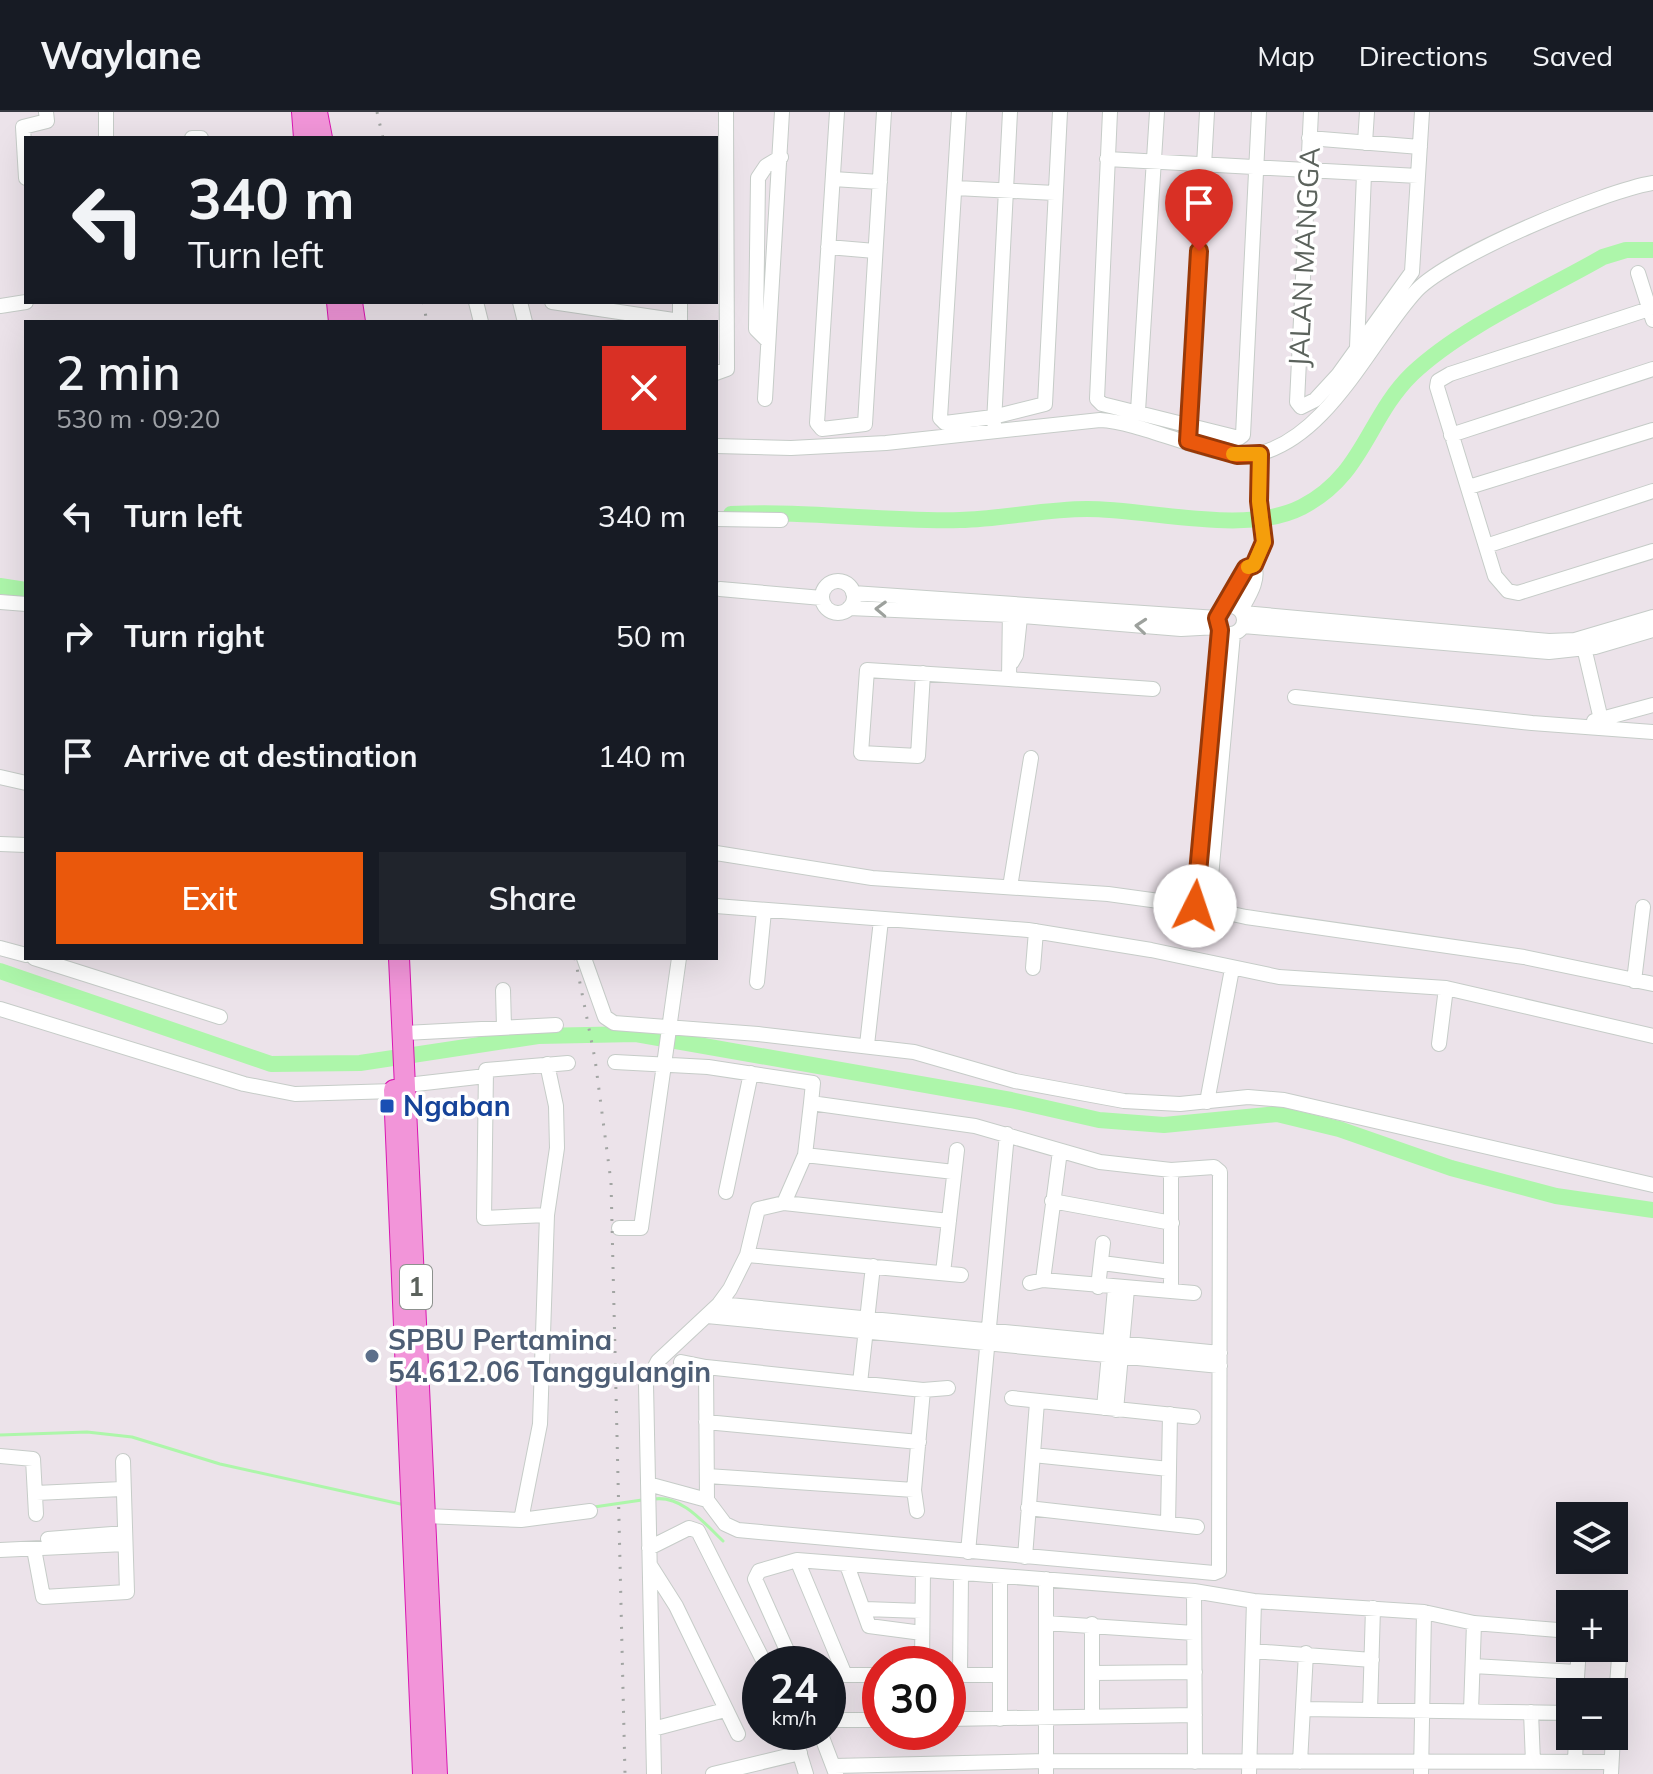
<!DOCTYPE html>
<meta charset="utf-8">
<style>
body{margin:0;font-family:Mulish,sans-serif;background:#20242c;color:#f1f3f6;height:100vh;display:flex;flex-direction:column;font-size:30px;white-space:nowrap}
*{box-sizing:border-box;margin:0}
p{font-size:26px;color:#9ea1a6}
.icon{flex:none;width:44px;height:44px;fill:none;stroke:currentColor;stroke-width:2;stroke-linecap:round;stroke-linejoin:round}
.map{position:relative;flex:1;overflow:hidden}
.drawer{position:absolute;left:24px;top:208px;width:694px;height:640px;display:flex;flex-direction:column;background:#171b24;border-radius:0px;box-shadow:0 8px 32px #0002}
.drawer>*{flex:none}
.hud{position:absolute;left:24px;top:24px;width:694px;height:168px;border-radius:0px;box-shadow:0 8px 32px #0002;background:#171b24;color:#f1f3f6;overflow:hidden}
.fabs{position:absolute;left:1556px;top:1390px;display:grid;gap:16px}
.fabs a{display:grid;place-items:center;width:72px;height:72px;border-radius:0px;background:#171b24;box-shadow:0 8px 32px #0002;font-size:40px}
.speed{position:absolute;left:742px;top:1534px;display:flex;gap:16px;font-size:40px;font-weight:700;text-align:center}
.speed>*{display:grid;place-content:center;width:104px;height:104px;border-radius:50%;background:#171b24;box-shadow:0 8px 32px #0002;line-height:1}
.speed small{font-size:20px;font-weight:400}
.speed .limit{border:12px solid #d22;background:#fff;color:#111}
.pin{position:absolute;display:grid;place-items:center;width:68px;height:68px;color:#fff;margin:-82px -34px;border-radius:50% 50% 50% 0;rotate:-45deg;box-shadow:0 0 8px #0007}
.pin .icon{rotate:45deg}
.me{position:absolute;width:88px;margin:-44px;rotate:4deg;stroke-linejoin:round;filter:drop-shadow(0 0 6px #0008)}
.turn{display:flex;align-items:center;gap:28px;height:168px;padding:0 32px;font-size:36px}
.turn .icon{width:104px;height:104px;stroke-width:2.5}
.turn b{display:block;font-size:56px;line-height:68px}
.round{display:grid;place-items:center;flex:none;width:84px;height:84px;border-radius:0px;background:#20242c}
.head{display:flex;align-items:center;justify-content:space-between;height:136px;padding:0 32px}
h1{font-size:48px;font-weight:600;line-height:60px}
.cta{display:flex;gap:16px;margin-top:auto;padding:16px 32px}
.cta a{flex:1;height:92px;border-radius:0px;background:#ea580c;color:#fff;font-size:32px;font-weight:600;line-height:92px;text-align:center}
.cta a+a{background:#20242c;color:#f1f3f6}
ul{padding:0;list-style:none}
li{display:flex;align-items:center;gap:24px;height:120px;padding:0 32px}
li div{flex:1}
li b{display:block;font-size:30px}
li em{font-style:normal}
header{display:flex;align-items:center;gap:48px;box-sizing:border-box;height:112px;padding:0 40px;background:#171b24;border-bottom:2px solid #363941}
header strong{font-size:38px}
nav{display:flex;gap:44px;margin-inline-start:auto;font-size:28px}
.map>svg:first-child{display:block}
</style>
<header>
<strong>Waylane</strong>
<nav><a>Map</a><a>Directions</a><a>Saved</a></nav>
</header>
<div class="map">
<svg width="1653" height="1662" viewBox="0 0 1653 1662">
<rect width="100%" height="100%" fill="#ece3ea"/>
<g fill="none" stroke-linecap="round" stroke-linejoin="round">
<path stroke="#adf6aa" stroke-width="3" d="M0 1323 87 1320 132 1325 220 1352 405 1393
M654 1387C682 1383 704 1411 723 1429
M594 1395 642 1388"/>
<path stroke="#adf6aa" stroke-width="16" d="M731 402C807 398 884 410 960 408 1003 407 1045 397 1087 397 1151 397 1245 424 1302 395 1364 363 1367 306 1412 262 1463 214 1542 180 1603 145L1626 138H1653
M0 474 26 478
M0 859 271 952 360 951 538 924 636 922 1011 988 1099 1008 1164 1013 1277 1002 1339 1017 1451 1056 1556 1084 1653 1098"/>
<g stroke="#c6ccc8" stroke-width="16">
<path id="minor" d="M106 0V26
M837 0 817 311 822 317 865 312 884 0
M959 0 940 306 945 311 993 305 1045 292 1060 0
M1110 0 1097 287 1102 292 1239 326 1243 323 1259 0
M1311 0 1297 290 1301 295 1315 288 1338 263 1412 160 1422 0
M192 26H201
M1309 26 1420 35
M1365 31 1367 0
M1107 47 1418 64
M26 66 23 15 47 9 46 0
M833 67 880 70
M956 76 1055 81
M828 135 875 139
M1638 161 1653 208
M476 190 481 210
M520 190 525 210
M552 190 680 209
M0 194 26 190
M1649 197 1450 262 1438 269 1437 275 1495 464 1508 479 1518 481 1653 439
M680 210V190
M767 228 756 217 758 66 766 54 781 45
M1357 235 1364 62
M716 261 727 257 726 0
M765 287 782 0
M1138 299 1157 0
M994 311 1010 0
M1189 321 1207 0
M1451 323 1653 257
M716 334 791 336 886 331 1100 308C1144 310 1218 349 1253 343 1328 329 1371 227 1417 178 1451 143 1604 79 1653 71
M1469 375 1653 318
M716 407 781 408
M1486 434 1653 379
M822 485a16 16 0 1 1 32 0a16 16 0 1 1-32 0Z
M720 477 822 486
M853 481 1217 506
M0 490 26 492
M1216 508a14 14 0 1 1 28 0a14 14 0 1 1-28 0Z
M849 496 1010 503 1181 517 1218 515
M1010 496 1009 567 1153 577
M1224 496 1246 456 1254 453
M1241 498C1248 485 1260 468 1254 453L1264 430 1259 389 1260 342
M1243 501 1549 529 1575 528 1653 505
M1243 514 1549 540 1595 535 1653 518
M1583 531 1603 616
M1012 550 1016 543 1021 496
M923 561 918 644 861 641 867 558 1009 567
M1295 585 1532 611 1653 620
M1594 609 1653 593
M0 665 26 671
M0 732 26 733
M716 741 872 766 1108 782 1195 794 1246 805 1524 845 1653 872
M1010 775 1031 646
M716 794 1028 818 1151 838 1279 865 1446 876 1653 924
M1195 794 1220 518
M1208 798 1233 522
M0 836 26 843
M34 846 220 905
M584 846 605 905 614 911 758 922 914 940 1015 969 1124 989 1180 992 1248 985 1284 988 1653 1073
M1033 856 1036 819
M1634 869 1643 795
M757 870 764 799
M503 878 504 915
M0 897 244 972 295 982 394 979
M405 921 556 913
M1439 932 1446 876
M867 933 881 808
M615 950 708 955 813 971 811 991
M407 973 486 964
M1207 990 1232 857
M805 1043 954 1060
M726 1080 751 961
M1052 1089 1172 1111
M784 1091 949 1109
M547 1103 484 1106 486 958 568 951
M619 1116H641L679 846
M747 1143 961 1163
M1102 1151 1171 1160
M943 1161 957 1038
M1043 1168 1060 1039
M1030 1171 1043 1168 1194 1181
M1098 1175 1103 1131
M1171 1177V1058
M719 1192 1220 1241
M707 1204 1220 1254
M681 1250 706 1255
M860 1271 873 1154
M1012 1286 1193 1305
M1104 1296 1115 1177
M1116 1298 1127 1177
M706 1310 919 1330
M1033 1343 1169 1357
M0 1344 33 1347 36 1402
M707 1364 914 1378
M648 1372 707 1388 725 1412 738 1418 1214 1461 1219 1459 1220 1060 1214 1055 1171 1058 1100 1050 975 1014 811 991 805 1043 784 1091 758 1097 747 1143 730 1177 719 1192 658 1249 646 1272 654 1662
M36 1381 122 1377
M707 1388 706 1255 923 1278 948 1276
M1028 1396 1197 1415
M917 1399 914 1378 923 1278
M425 1404 521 1408 590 1399
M521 1408 540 1312 547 1103 557 1036 556 994 547 952
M1168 1412 1170 1302
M48 1427 125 1421
M649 1436 689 1416 698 1419 765 1552
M34 1437 43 1485 127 1480 123 1349
M0 1438 125 1432
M968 1440 1007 1022
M1025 1445 1037 1290
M797 1448 845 1563
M650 1453 676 1494 738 1622
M847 1453 869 1514 922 1521
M1000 1466V1607
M1046 1467V1662
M1194 1479 1195 1650
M865 1497 922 1499
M1046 1511 1194 1521
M1092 1512V1602
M1614 1521 1620 1531 1614 1616
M1253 1539 1372 1548
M793 1552 755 1467 759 1459 797 1448 1194 1479 1254 1489 1424 1500 1474 1511 1570 1519
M922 1552 923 1458
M1473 1554 1577 1560
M1092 1561 1195 1560
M828 1563H880
M948 1563H1000
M960 1563 961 1463
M1576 1580 1579 1536
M1303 1597 1570 1601
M1370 1598 1373 1496
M1471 1599 1474 1511
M1531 1600 1533 1650
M948 1607 1195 1603
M828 1608H880
M653 1617 725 1598
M793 1620 806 1662
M820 1620 836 1662
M1300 1650 1306 1541
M1575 1650 1576 1624
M834 1654 1046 1649 1611 1650
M713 1662 800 1641
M1249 1662 1254 1489
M1421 1662 1424 1500
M1611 1662 1613 1624"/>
</g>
<g stroke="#d917b1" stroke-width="22">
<path id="highway" d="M302 0 304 26
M317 0 322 26
M337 190 339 210
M352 190 355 210
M399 846 437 1662
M394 978 423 1662"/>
</g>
<use href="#minor" stroke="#fff" stroke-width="14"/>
<use href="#highway" stroke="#f295d9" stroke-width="20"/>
<path stroke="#a2a5a3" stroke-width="3" stroke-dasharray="2 10" stroke-linecap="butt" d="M377 0 383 26
M423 190 427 210
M575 846 595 947 611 1070 625 1662"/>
</g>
<defs><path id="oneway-chevron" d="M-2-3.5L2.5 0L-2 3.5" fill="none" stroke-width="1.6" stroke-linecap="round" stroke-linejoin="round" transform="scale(2)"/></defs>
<g stroke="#9da19d">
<use href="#oneway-chevron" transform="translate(881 497) rotate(-178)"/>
<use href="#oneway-chevron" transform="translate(1141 514) rotate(-175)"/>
</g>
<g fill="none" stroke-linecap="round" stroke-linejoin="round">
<g stroke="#983908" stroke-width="20">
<path id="route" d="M1195 794 1220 518 1217 506 1246 456 1254 453 1264 430 1259 389 1260 342 1237 343 1188 329 1199 139"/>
</g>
<use href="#route" stroke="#ea580c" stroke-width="14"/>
<path stroke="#f59e0b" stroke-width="14" d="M1233 342H1260L1259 389 1264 430 1254 453 1248 455"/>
</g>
<rect fill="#1a4fb4" stroke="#fff" stroke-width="3" x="379" y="986" width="16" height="16" rx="4"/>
<circle fill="#5c6f8a" stroke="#fff" stroke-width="3" cx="372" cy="1244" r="8"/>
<g text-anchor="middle" stroke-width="7" stroke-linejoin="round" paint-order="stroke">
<rect fill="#fff" stroke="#8c918d" stroke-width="2" x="400" y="1153" width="32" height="44" rx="6"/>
<g font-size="26" font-weight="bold" fill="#5b625c">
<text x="416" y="1184">1</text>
</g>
<g font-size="28" fill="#5b625c" stroke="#fff">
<text transform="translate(1304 145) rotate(-87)" y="10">JALAN MANGGA</text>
</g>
<g font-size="28" font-weight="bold" fill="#164399" stroke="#fff" text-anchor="start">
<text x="403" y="1004">Ngaban</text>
</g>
<g font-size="28" font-weight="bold" fill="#4e5e75" stroke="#fff" text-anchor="start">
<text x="388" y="1238">SPBU Pertamina<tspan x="388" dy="32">54.612.06 Tanggulangin</tspan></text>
</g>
</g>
</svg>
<div class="fabs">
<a><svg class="icon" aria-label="layers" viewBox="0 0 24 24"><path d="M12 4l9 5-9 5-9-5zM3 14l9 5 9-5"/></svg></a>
<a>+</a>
<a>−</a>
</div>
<div class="speed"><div>24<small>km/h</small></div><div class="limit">30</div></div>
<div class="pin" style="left:1199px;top:139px;background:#d93025"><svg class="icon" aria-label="arrive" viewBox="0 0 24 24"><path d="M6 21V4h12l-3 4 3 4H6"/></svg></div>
<svg class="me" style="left:1195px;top:794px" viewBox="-20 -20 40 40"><circle r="19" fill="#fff"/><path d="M0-13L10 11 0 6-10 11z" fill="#ea580c"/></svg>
<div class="hud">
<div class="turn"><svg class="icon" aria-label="left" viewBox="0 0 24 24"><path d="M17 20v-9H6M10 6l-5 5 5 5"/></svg><div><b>340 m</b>Turn left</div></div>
</div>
<section class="drawer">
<div class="head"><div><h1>2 min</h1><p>530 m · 09:20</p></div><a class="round" style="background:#d93025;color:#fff"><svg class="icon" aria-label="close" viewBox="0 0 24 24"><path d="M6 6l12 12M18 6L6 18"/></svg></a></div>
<ul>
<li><svg class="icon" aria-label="left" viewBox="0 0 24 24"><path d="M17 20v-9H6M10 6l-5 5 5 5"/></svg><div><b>Turn left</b></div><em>340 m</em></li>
<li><svg class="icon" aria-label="right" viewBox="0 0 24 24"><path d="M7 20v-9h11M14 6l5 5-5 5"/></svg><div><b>Turn right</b></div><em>50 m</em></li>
<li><svg class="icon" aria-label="arrive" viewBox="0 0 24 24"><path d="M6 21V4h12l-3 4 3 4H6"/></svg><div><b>Arrive at destination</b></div><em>140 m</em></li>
</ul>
<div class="cta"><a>Exit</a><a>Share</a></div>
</section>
</div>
